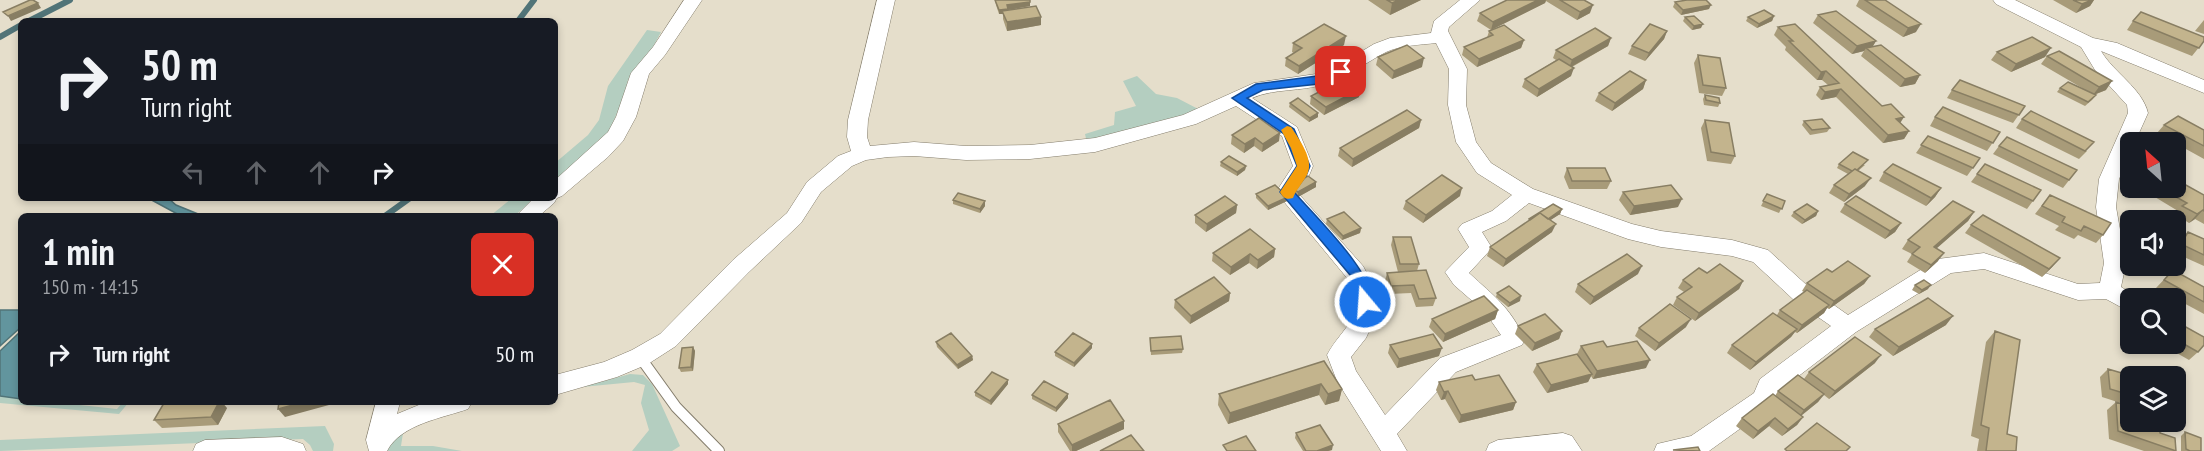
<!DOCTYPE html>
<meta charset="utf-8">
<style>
body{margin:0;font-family:"PT Sans Narrow",sans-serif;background:#20242c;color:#f1f3f6;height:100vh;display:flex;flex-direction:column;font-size:22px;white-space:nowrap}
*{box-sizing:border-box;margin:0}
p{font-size:20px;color:#9ea1a6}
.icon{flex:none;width:33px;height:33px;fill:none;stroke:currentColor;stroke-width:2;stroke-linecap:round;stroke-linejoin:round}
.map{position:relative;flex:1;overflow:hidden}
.side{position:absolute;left:18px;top:213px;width:540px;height:192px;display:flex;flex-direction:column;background:#171b24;border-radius:9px;box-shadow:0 3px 9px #0003}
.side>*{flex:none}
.hud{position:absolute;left:18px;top:18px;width:540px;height:183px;border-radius:9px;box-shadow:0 3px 9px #0003;background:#171b24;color:#f1f3f6;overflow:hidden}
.needle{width:39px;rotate:333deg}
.controls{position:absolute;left:2120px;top:132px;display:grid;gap:12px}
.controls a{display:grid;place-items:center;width:66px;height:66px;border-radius:9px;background:#171b24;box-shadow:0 3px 9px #0003;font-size:30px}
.pin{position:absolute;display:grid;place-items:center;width:51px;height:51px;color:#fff;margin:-26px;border-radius:12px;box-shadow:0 3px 9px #0006}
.me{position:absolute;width:66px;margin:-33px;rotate:342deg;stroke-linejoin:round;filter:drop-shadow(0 0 4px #0008)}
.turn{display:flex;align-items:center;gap:21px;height:126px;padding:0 24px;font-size:27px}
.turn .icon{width:78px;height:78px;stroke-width:2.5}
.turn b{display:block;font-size:42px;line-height:51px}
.lanes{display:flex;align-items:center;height:57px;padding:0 24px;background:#0003;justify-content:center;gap:30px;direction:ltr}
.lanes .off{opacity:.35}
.round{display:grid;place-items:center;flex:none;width:63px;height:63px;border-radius:9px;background:#20242c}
.headline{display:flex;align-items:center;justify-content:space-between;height:102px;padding:0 24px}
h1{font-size:36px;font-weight:700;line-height:45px}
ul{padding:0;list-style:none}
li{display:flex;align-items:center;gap:18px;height:78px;padding:0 24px}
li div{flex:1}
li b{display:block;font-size:22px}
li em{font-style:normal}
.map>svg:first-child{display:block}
</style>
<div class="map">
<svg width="2204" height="451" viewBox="0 0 2204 451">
<rect width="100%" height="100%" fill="#e5decb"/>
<path fill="#b4cec0" d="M647 30 661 32 652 49 628 80 625 94 610 130 555 182V163L588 135 599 120 608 86Z
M1137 76 1156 94 1177 98 1202 111 1087 143 1085 134 1114 125 1115 112 1136 106 1123 81Z
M512 198H536L514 216H490Z
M630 374 643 375 652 384 680 446 672 451H632L649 430 641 403 645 385 634 382 582 387Z
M0 396 21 399V402H52L117 409 123 402H129L119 414 0 403Z
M325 426 334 444 333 451H313L310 445 303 439 0 451V440Z
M403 433 401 446H433L462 451H385V447Z"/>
<path fill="#62959e" stroke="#517478" stroke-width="1.5" d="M148 198H168L176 205 203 216H181Z
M21 310V327L0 346V310Z
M21 331V399L0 396V351Z"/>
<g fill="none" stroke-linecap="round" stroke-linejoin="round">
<path stroke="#517478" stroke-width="6" d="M29 21 70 0
M518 21 534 0
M0 37 21 25
M385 216 410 198"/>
<g stroke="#847d6c" stroke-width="12">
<path id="lane" d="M640 357 676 407 719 451"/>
</g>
<g stroke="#847d6c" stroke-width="1">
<path id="street" d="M684 0H702L665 55 649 74 636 117 623 141 608 157 562 196 557 198 554 203 539 216H516L534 198H555V180L608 132 616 117 631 73 653 47Z
M877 0H895L868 120 867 137 870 146 914 142 966 146 1030 145 1095 138 1183 115 1254 83 1316 74 1334 68 1374 44 1390 38 1431 33 1434 21 1460 0H1480L1449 27 1448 31 1467 69 1466 105 1476 142 1491 163 1533 189 1632 224 1661 231 1732 240 1768 250 1811 289 1848 315 1938 259 1984 253 2078 284 2100 283 2104 263 2096 207 2099 179 2128 113 2127 105 2095 70 2081 47 1996 4 1993 0H2015L2093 38 2117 43 2204 80V93L2101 51C2114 73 2142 88 2148 113L2135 142H2130V154L2119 179 2116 207 2126 263 2121 287 2139 298H2130V312L2106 299 2078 300 1984 269 1951 273 1856 332 1779 391 1773 405 1709 451H1654L1657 444 1691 436 1754 393 1760 379 1831 326 1795 301 1753 262 1732 256 1661 247 1628 239 1529 203 1506 221 1482 232 1492 248 1469 273C1495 297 1509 306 1525 339L1522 345 1456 372 1397 434 1407 451H1381L1337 381 1327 355C1343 325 1369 317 1347 278L1276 192 1293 166 1282 136 1236 106 1196 124 1095 152 1030 159 966 160 914 156 888 157 866 160 852 166 821 192 801 223 749 272 676 346 648 364 617 377 555 395V375L604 362 632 350 660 334 733 260 787 213 807 182 838 156 851 151 847 137 848 120ZM1436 43 1449 69 1448 105 1456 142 1477 173 1512 195 1492 211 1462 224 1458 229 1469 247 1445 272 1454 285 1485 312 1501 335 1440 358 1385 415 1356 371 1351 357 1366 338 1377 314 1376 290 1363 266 1297 192 1308 178 1313 166 1297 127 1252 98C1275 88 1301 92 1325 84 1348 77 1365 63 1386 52 1401 45 1420 45 1436 43Z
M376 402H400L397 414 426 402H472L468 409C443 418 401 424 387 451H369L366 440Z
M1563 433 1572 436 1582 451H1486L1489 444 1498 440Z
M282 437 303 444 306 451H193L196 444 205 440Z"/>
</g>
<use href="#lane" stroke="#fff" stroke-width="10"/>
<use href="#street" fill="#fff" fill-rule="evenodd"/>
</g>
<path fill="#a89b79" d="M995 0 1030 2V6L1008 10 1041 25 1007 31 1003 19V14H999L996 5Z
M1368 0H1421L1390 15Z
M1507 0H1584L1590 13 1577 20 1546 1 1545 3 1491 30 1477 21 1480 13Z
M1859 0H1885L1916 32 1903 37 1856 6Z
M2053 0H2094L2090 6 2076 13Z
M1675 2 1709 9 1681 15 1673 7Z
M1818 15 1876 41 1873 46 1920 75 1915 84 1900 87 1861 56 1864 51 1852 54 1813 23Z
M1774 16 1772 21 1757 28 1746 21 1748 17Z
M1685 17 1701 28 1692 30 1683 21Z
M2204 20V34L2195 31Z
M2133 21 2204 41 2192 56 2127 30Z
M1778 27 1900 123 1909 131 1904 139 1883 143 1836 97 1821 100 1816 95 1820 87 1828 85 1822 80H1817L1785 50 1786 47 1774 35Z
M1489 31 1524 40 1521 48 1477 67 1462 55 1464 47 1487 38Z
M1667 31 1664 39 1645 61 1628 54 1632 46Z
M1611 38 1608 46 1572 67 1571 76 1537 97 1522 87 1525 79 1556 60 1553 58 1556 50Z
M1293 43 1344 45 1298 74 1285 66 1286 58 1294 53 1292 52Z
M1997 52 2045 57 2011 72 1991 60Z
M1698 55 1726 88 1722 96 1699 93 1694 63Z
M2047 56 2106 90 2094 95H2096L2092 100 2085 106 2057 92 2060 88H2082L2041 64Z
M1378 57 1422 67 1392 79 1376 65Z
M1646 80 1643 89 1612 111 1595 101 1599 93Z
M1360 89 1359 97 1324 115 1310 104 1311 96Z
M1952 90 2025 106 2013 123 1947 98Z
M1705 95 1720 103 1718 107 1704 105 1703 99Z
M1290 103 1318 113V117L1309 122 1289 107Z
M1935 117 2000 132 1987 151 1930 126Z
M2022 119 2087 151 2079 159 2016 128Z
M1421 120 1419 128 1352 167 1338 156 1340 148Z
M1705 120 1735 156 1731 164 1707 161 1701 128Z
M1804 121 1830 128 1827 132 1810 135 1802 125Z
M2164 125 2204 130V159L2157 133Z
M1232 135 1279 141 1262 152 1254 146 1244 153 1231 144Z
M1928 136 1980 158 1967 176 1916 153Z
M1999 146 2077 170 2063 188 1993 154Z
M1221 162 1246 166 1245 170 1237 176 1220 166Z
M1839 164 1865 165 1858 171 1865 186 1844 202 1829 193 1834 185 1848 174 1837 168Z
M1985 164 2041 190 2027 209 1971 182Z
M1567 168 1611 181 1607 189H1569L1564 177Z
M1884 172 1941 188 1935 197 1926 206 1879 181Z
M1316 182V187L1298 197 1290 190V186Z
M2148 188H2175L2204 195V224L2195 219 2189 223 2175 214 2178 211 2145 191Z
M1623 192 1678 207 1630 215 1619 200Z
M1256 194 1288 197 1287 201 1268 210 1256 198Z
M1767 194 1785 201 1779 213 1761 206Z
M2050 195 2103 235 2096 243 2078 235 2074 239 2055 230 2059 226 2035 214Z
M1460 196 1423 223 1403 209 1406 201Z
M953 200 985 206 980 213 953 204Z
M1845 204 1901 223 1895 232 1885 239 1840 212Z
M1237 205 1236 213 1206 232 1195 223V215Z
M1562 209 1560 214 1550 220 1552 232 1503 267 1487 256 1490 247 1529 221V219Z
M1818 211 1816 216 1802 224 1791 216 1794 212Z
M1974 212 1968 221 1936 248 1938 261 1925 273 1907 262 1912 254 1902 249 1908 240Z
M1327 219 1361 228 1360 233 1342 240 1326 224Z
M1971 225 2053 266 2042 277 1965 233Z
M2188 232 2204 239V266L2175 253V250L2180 240Z
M1393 237 1419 264 1417 271 1436 298 1433 306 1416 307 1411 293 1389 294 1385 281 1387 273 1398 272 1391 245Z
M1275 249 1274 257 1257 269 1249 263 1230 275 1212 261 1213 253Z
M2173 270 2204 287V314L2156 288Z
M1832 272 1870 276 1864 284 1829 309 1827 308 1824 313 1797 333 1795 332 1791 337 1750 370 1727 353 1732 345 1777 315 1780 310 1804 292 1802 291 1807 283Z
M1707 273 1743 281 1739 289 1695 321 1673 305 1677 297 1684 292 1678 288 1683 280Z
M1638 274 1590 305 1575 292 1578 284Z
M1915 285 1928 289 1919 294 1912 290Z
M1230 293 1229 301 1190 324 1174 308 1175 300Z
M1497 293 1520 301 1508 307 1496 297Z
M1498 310 1495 319 1443 342 1429 327 1432 319Z
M2130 314V326L2123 322Z
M2175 321 2198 352 2189 360 2161 344H2175Z
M1946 325 1893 356 1869 337 1875 329Z
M1518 326 1562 331 1559 339 1532 351 1515 334Z
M1686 327 1655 351 1635 336 1639 328Z
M1995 331 2007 434 2016 451H1977L1979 439 1971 436 1986 342Z
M1150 338 1183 349 1182 353 1151 355Z
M936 342 972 356 973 360 958 369 937 347Z
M1390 345 1439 356 1397 368 1388 353Z
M1581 346 1607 347 1646 368 1593 379 1591 376 1588 382 1547 393 1533 372 1537 364 1577 354Z
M693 347 695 351 693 371 681 372 679 368Z
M1092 348 1074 367 1055 356V352Z
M1324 361 1342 389 1339 401 1325 405 1319 395 1228 424 1218 405 1219 394Z
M1875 363 1829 399 1824 395 1818 402 1801 416 1803 417 1797 425 1782 436 1769 426 1753 439 1736 426 1742 418 1775 396 1778 391 1804 379 1809 372Z
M2108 369 2130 376V406L2102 397 2100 377Z
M1475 380 1516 402 1513 410 1459 423 1445 399 1441 400 1436 390 1439 382Z
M1008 384 991 405 975 396V392Z
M1068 394V398L1056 412 1032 399V395Z
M2116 402 2160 433 2176 451H2144L2109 439 2107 410Z
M227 408 218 425 162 428 154 420Z
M1124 421V429L1076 451H1070L1058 432V424Z
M2185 432 2201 451H2181V436Z
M1296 433 1332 450 1328 451H1303L1295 438Z"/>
<path fill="#887e63" d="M1399 0H1421L1390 15 1392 3Z
M1538 0H1546L1545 3 1491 30 1493 22Z
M2092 0H2094L2090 6 2076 13 2082 4Z
M1030 2V6L1008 10V13L1002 11 1003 14H999V10L1007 5Z
M38 3 41 8 11 21 8 16Z
M1593 5 1590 13 1577 20 1580 12Z
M1711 5 1709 9 1681 15 1683 10Z
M1774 16 1772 21 1757 28 1759 24Z
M1041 17V25L1007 31V22Z
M1703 24 1701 28 1692 30 1694 26Z
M1921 24 1916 32 1903 37 1908 28Z
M1667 31 1664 39 1645 61 1649 53Z
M1346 36 1344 45 1298 74 1299 66Z
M1611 38 1608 46 1569 68 1572 60Z
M1524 40 1521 48 1477 67 1479 59Z
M1876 41 1871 49 1866 48 1864 51 1852 54 1857 46Z
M2051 48 2045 57 2011 72 2016 64Z
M1424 58 1422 67 1392 79 1394 71Z
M1574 68 1571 76 1537 97 1539 89Z
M1826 71 1822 80H1817L1821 72Z
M1920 75 1915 84 1900 87 1905 79Z
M1646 80 1643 89 1612 111 1615 103Z
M2112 81 2106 90 2093 95 2099 87Z
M1360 89 1359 97 1324 115 1326 107Z
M1841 89 1836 97 1821 100 1825 92Z
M1318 113V117L1309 122 1310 118Z
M1904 117 1899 125 1896 119Z
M1421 120 1419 128 1352 167 1353 159Z
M1909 131 1904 139 1883 143 1888 135Z
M1280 133 1279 141 1262 152 1263 144Z
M1255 138 1254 146 1244 153 1245 144Z
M1246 166 1245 170 1237 176V172Z
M1871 178 1865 186 1844 202 1849 194Z
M1316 182V187L1298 197V192Z
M1462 188 1460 196 1423 223 1426 215Z
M1941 188 1935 197 1926 206 1931 198Z
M1288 197 1287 201 1268 210V206Z
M1682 199 1678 207 1630 215 1634 206Z
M985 201V206L980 213V209Z
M1237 205 1236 213 1206 232 1207 224Z
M1562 209 1560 214 1543 225 1544 221Z
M2203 210 2195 219 2189 223 2197 214Z
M1818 211 1816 216 1802 224 1805 220Z
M1974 212 1968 221 1928 256 1934 247Z
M1901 223 1895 232 1885 239 1890 231Z
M1556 224 1552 232 1503 267 1506 259Z
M1361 228 1360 233 1342 240 1343 236Z
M1275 249 1274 257 1257 269 1258 260Z
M1944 253 1938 261 1925 273 1931 265Z
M1250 254 1249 263 1230 275 1231 267Z
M2060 258 2053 266 2042 277 2049 269Z
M1642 266 1638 274 1590 305 1594 297Z
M1870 276 1864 284 1829 309 1834 301Z
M1743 281 1739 289 1695 321 1699 313Z
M1931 285 1928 289 1919 294 1922 290Z
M1230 293 1229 301 1190 324 1191 316Z
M1521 296 1520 301 1508 307 1510 303Z
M1829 305 1824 313 1797 333 1802 325Z
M1498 310 1495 319 1443 342 1445 334Z
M1953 316 1946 325 1893 356 1899 347Z
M1691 319 1686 327 1655 351 1659 343Z
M1797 329 1791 337 1750 370 1756 362Z
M1562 331 1559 339 1532 351 1535 343Z
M1092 344V348L1074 367V363Z
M693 347 695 351 693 371 691 367Z
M1442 348 1439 356 1397 368 1399 359Z
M1881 355 1875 363 1829 399 1835 391Z
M972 356 973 360 958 369 957 365Z
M1650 360 1646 368 1593 379 1597 371Z
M1592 374 1588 382 1547 393 1551 385Z
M1008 380V384L991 405 990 401Z
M1321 384 1319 395 1228 424 1230 413Z
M1342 389 1339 401 1325 405 1328 394Z
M1448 391 1445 399 1441 400 1444 392Z
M1068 394V398L1056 412V408Z
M1824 394 1818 402 1798 418 1804 410Z
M219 402H222L227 408 218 425 211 417Z
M304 402H340L285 417 278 409Z
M1516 402 1513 410 1459 423 1461 415Z
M1803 417 1797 425 1782 436 1788 429Z
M1775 418 1769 426 1753 439 1758 431Z
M1124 421V429L1076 451H1072V445Z
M1333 445 1332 450 1328 451H1317Z"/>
<path fill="#c3b48d" stroke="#887e63" stroke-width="1.5" d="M30 0H33L38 3 8 16 3 12Z
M995 0H1030V2L1007 5 1008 9 999 10Z
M1387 0H1399L1392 3Z
M1507 0H1538L1493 22 1480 13Z
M1560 0H1584L1593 5 1580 12Z
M1687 0H1706L1711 5 1683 10 1675 2Z
M1865 0H1885L1921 24 1908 28Z
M2073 0H2092L2082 4Z
M1036 6 1041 17 1007 22 1002 11Z
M1764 10 1774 16 1759 24 1748 17Z
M1836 11 1876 41 1857 46 1818 15Z
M2141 12 2204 37V41L2199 48 2133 21Z
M1694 16 1703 24 1694 26 1685 17Z
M1324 24 1346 36 1299 66 1286 58 1302 48 1293 43Z
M1650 24 1667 31 1649 53 1632 46Z
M1795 24 1882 106 1891 104 1904 117 1896 119 1909 131 1888 135 1841 89 1825 92 1820 87 1839 83 1826 71 1821 72 1789 41H1793L1778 27Z
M1504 25 1524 40 1479 59 1464 47 1493 35 1489 31Z
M1595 28 1611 38 1572 60 1556 50Z
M2032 37 2051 48 2016 64 1997 52Z
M1407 45 1424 58 1394 71 1378 57Z
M1881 45 1920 75 1905 79 1866 48Z
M2059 51 2112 81 2099 87 2047 56Z
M1698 55 1720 58 1726 88 1703 85Z
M1559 59 1574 68 1539 89 1525 79Z
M1630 71 1646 80 1615 103 1599 93Z
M1346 78 1360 89 1326 107 1311 96Z
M1960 80 2025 106 2019 115 1952 90Z
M2068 82 2096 95 2088 102 2060 88Z
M1705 95 1719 98 1720 103 1706 100Z
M1298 98 1318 113 1310 118 1290 103Z
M1943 107 2000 132 1993 143 1935 117Z
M1407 110 1421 120 1353 159 1340 148Z
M2031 111 2094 142 2085 151 2022 119Z
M2178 116 2204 130V146L2164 125Z
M1259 118 1280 133 1263 144 1255 138 1245 144 1232 135Z
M1822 119 1830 128 1812 130 1804 121Z
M1705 120 1729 123 1735 156 1711 152Z
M1928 136 1980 158 1973 168 1921 145Z
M2007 137 2077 170 2069 180 1999 146Z
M1853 152 1868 160 1857 170 1855 169 1852 171 1839 164Z
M1229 156 1246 166 1237 172 1221 162Z
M1893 164 1941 188 1931 198 1884 172Z
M1985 164 2041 190 2033 201 1977 174Z
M1567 168H1605L1611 181H1572Z
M1855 169 1871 178 1849 194 1834 185Z
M1442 175 1462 188 1426 215 1406 201Z
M1308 176 1316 182 1298 192 1290 186Z
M2175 179 2204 195V211L2203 210 2197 214 2182 206 2187 203 2160 188H2175Z
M1275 185 1288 197 1268 206 1256 194Z
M1671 185 1682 199 1634 206 1623 192Z
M958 193 985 201 980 209 953 200Z
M1767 194 1785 201 1782 209 1763 201Z
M2050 195 2111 223 2103 235 2084 226 2081 231 2062 222 2065 217 2042 206Z
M1225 196 1237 205 1207 224 1195 215Z
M1856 196 1901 223 1890 231 1845 204Z
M1953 201 1974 212 1934 247 1944 253 1931 265 1912 254 1920 247 1908 240Z
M1553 204 1562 209 1548 219 1540 213 1530 220 1529 219Z
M1807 204 1818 211 1805 220 1794 212Z
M1344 212 1361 228 1343 236 1327 219Z
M1540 213 1556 224 1506 259 1490 247Z
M1983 215 2060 258 2049 269 1971 225Z
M1250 229 1275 249 1258 260 1250 254 1231 267 1213 253Z
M2188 232 2204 239V255L2181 244Z
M1393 237H1411L1419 264H1400Z
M1627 254 1642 266 1594 297 1578 284Z
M1848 261 1870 276 1834 301 1807 283 1827 269 1832 272Z
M1720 264 1743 281 1699 313 1677 297 1692 287 1683 280 1699 268 1707 273Z
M1426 270 1436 298 1419 299 1414 285 1391 286 1387 273Z
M2173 270 2204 287V302L2164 280Z
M1214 277 1230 293 1191 316 1175 300Z
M1924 280 1931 285 1922 290 1915 285Z
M1509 286 1521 296 1510 303 1497 293Z
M1807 290 1829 305 1802 325 1780 310Z
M1484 296 1498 310 1445 334 1432 319Z
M1928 298 1953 316 1899 347 1875 329Z
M1670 304 1691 319 1659 343 1639 328Z
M1773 313 1797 329 1756 362 1732 345Z
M1545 314 1562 331 1535 343 1518 326Z
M2175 321 2204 337V345L2198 352 2175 339Z
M1995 331 2020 340 2007 434 2017 437 2016 451H1986L1989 428 1981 425Z
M951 333 972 356 957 365 936 342Z
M1073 333 1092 344 1074 363 1055 352Z
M1433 334 1442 348 1399 359 1390 345Z
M1181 336 1183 349 1151 351 1150 338Z
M1855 337 1881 355 1835 391 1809 372Z
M1603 341 1607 347 1637 341 1650 360 1597 371 1581 346Z
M693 347 691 367 679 368 682 348Z
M1577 354 1592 374 1551 385 1537 364Z
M1324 361 1342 389 1328 394 1321 384 1230 413 1219 394Z
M2108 369 2132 376H2130V395L2110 389Z
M992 372 1008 380 990 401 975 392Z
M1472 375 1475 380 1499 375 1516 402 1461 415 1448 391 1444 392 1439 382Z
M1798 375 1824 394 1804 410 1778 391Z
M1044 381 1068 394 1056 408 1032 395Z
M1773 394 1803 417 1788 429 1775 418 1758 431 1742 418Z
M1110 400 1124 421 1072 445 1058 424Z
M185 402H219L211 417 154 420 164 403Z
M279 402H304L278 409Z
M2116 402 2130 407V422H2159L2160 433 2175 438 2176 451 2118 431Z
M1817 423 1850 447 1846 451H1787L1785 449Z
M1320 425 1333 445 1317 451H1306L1296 433Z
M2185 432 2201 438V451H2190L2186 449Z
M1131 435 1144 451H1100Z
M1246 436 1256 451H1227L1223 445Z
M1698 447 1700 451 1673 450Z"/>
<path fill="#1a73e8" stroke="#114b97" stroke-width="1.5" d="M1341 68 1345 69V74L1319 84 1263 90 1247 98 1294 129 1310 166 1306 176 1294 192C1311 212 1383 281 1370 306H1360C1356 297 1355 286 1350 275L1280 192 1297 166 1284 134 1232 98 1256 84 1317 76Z"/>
<path fill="#f59e0b" d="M1287 126 1291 127C1299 139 1315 160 1307 175 1302 184 1296 190 1293 198 1286 200 1283 198 1280 192L1297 166 1291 148 1281 130Z"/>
</svg>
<div class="controls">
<a><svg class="needle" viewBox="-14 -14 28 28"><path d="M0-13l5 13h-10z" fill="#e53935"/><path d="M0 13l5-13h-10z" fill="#9ea1a6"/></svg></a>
<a><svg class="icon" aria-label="sound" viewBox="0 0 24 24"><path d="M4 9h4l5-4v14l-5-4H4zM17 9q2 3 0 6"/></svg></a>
<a><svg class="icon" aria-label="search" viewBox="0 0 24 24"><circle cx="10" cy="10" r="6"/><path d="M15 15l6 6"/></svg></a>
<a><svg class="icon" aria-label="layers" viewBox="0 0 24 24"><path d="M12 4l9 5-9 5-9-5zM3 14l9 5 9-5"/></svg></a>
</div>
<div class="pin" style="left:1341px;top:72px;background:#d93025"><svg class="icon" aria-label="arrive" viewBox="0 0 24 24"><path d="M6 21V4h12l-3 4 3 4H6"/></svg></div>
<svg class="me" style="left:1365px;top:302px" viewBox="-20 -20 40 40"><circle r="17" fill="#1a73e8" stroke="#fff" stroke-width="3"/><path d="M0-11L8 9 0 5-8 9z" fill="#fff"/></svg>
<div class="hud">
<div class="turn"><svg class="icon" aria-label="right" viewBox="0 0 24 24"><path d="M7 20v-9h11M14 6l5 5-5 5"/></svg><div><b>50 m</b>Turn right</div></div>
<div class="lanes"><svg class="icon off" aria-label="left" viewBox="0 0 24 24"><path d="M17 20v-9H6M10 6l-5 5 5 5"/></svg><svg class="icon off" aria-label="ahead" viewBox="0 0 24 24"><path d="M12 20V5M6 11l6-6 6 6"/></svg><svg class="icon off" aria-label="ahead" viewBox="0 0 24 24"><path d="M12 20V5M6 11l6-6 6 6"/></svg><svg class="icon" aria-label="right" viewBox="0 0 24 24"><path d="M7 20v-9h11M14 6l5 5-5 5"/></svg></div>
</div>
<section class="side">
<div class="headline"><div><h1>1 min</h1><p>150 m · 14:15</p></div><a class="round" style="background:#d93025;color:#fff"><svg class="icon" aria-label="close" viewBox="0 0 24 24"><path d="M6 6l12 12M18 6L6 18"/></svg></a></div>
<ul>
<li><svg class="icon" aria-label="right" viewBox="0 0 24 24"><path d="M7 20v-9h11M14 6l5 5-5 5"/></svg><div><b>Turn right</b></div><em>50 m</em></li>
</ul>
</section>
</div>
